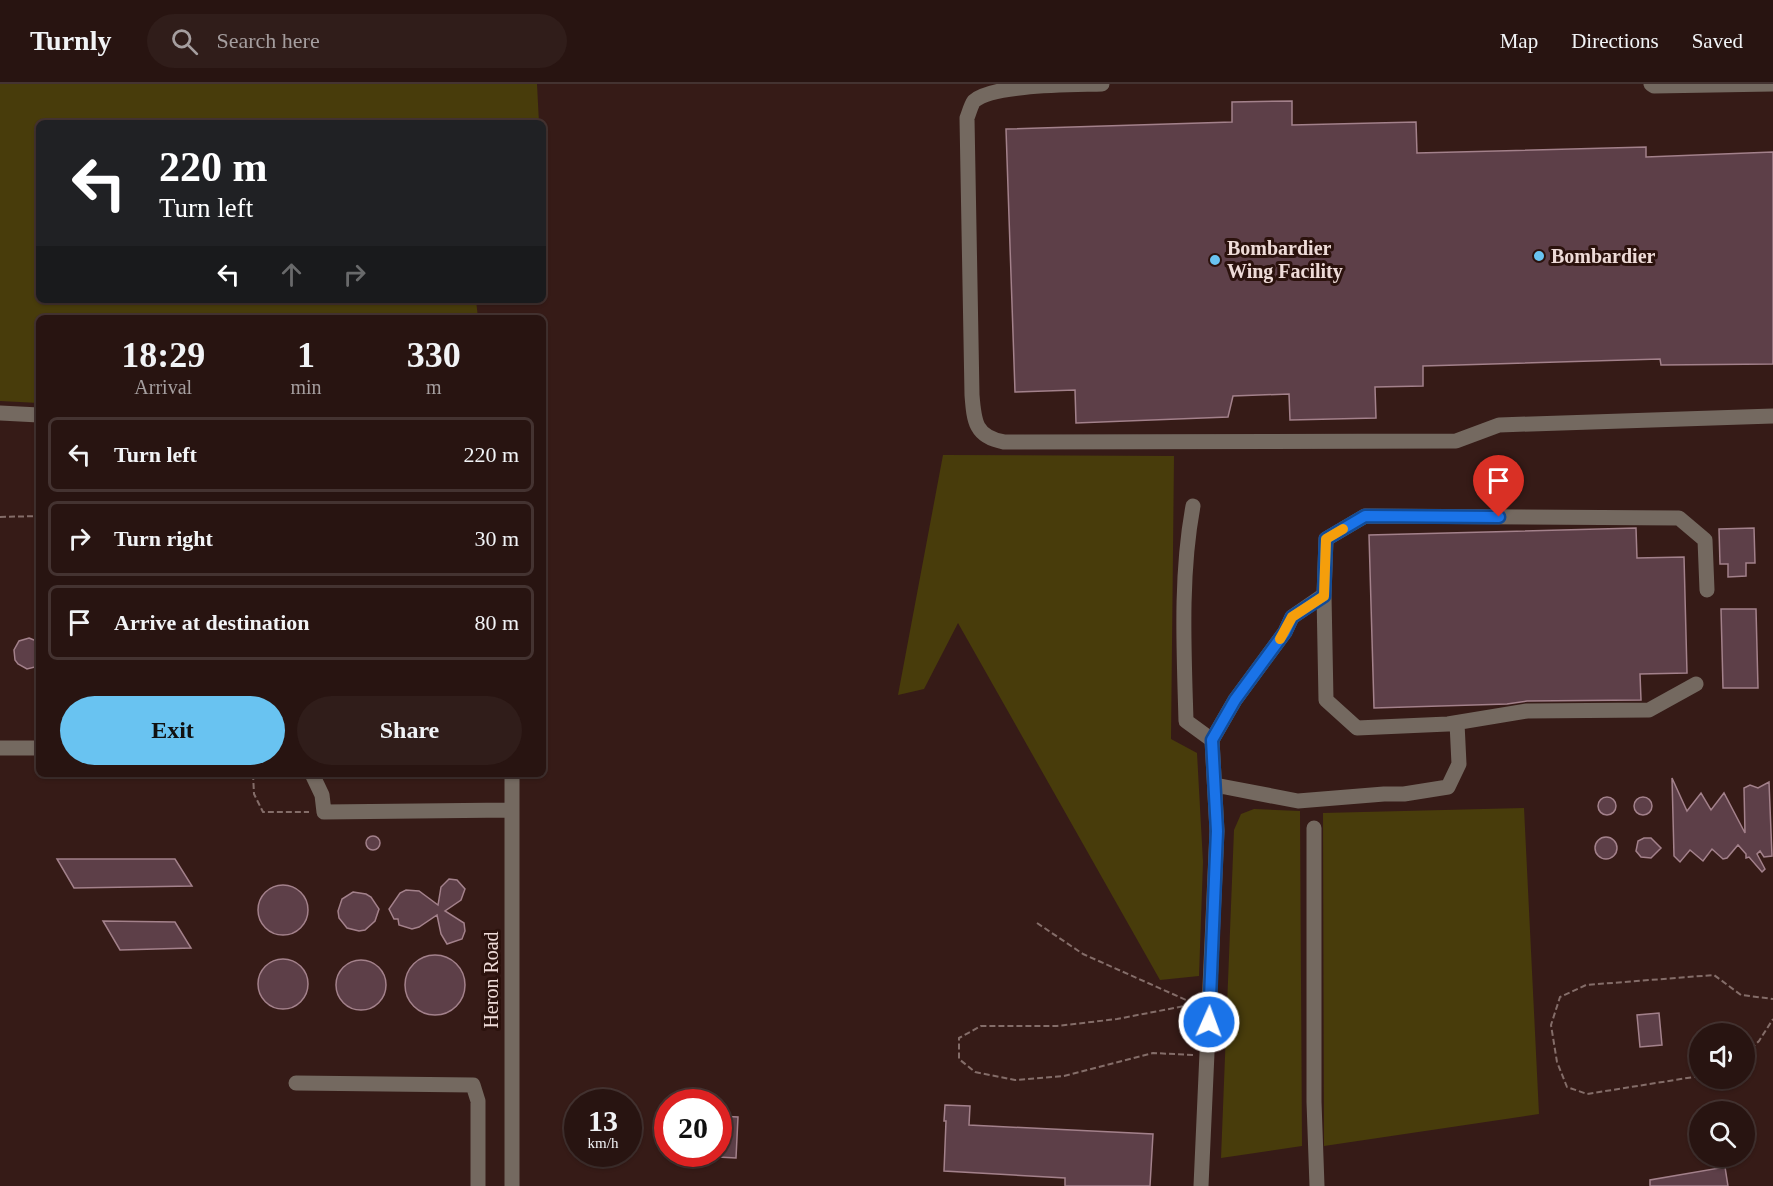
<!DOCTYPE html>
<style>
body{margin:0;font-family:Georgia,serif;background:#301d1a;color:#f1f3f6;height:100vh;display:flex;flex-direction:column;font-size:22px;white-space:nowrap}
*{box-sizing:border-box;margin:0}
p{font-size:20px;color:#a59e9f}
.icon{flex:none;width:33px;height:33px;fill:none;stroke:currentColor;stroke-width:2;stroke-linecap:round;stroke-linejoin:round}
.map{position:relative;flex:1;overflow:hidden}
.panel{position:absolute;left:36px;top:231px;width:510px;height:462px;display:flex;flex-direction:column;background:#281411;border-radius:9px;box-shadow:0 2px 4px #0004,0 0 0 2px #443331}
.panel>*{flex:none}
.guide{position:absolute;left:36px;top:36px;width:510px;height:183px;border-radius:9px;box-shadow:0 2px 4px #0004,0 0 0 2px #443331;background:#202124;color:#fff;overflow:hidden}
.fabs{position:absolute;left:1689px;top:939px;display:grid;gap:12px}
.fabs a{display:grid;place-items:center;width:66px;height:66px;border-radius:50%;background:#281411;box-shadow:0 2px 4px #0004,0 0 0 2px #443331;font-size:30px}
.speed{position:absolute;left:564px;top:1005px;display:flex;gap:12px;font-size:30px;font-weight:700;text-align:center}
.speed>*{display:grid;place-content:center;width:78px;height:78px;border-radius:50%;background:#281411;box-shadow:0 2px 4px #0004,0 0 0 2px #443331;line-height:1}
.speed small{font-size:15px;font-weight:400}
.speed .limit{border:9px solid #d22;background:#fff;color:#111}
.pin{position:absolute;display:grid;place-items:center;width:51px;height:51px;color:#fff;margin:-62px -26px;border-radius:50% 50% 50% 0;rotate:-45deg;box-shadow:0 0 6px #0007}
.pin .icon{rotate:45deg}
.me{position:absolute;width:66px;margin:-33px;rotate:2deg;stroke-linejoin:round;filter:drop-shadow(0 0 4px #0008)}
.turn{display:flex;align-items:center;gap:21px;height:126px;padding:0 24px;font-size:27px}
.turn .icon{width:78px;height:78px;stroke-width:2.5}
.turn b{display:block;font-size:42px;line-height:51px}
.lanes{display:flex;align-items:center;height:57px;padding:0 24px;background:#0003;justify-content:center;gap:30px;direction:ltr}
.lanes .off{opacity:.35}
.eta{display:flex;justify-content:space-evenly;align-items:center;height:102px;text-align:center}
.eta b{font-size:36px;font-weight:800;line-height:42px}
.cta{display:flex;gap:12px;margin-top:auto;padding:12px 24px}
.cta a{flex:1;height:69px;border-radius:36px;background:#69c3f1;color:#111;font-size:24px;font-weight:800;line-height:69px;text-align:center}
.cta a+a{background:#301d1a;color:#f1f3f6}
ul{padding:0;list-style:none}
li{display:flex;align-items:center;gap:18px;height:75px;margin:0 12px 9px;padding:0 12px;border:3px solid #443331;border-radius:9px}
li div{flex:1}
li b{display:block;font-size:22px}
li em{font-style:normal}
header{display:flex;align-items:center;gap:36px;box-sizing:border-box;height:84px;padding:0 30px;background:#281411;border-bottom:2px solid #443331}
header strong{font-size:28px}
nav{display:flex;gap:33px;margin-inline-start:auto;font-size:21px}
.search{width:420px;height:54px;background:#301d1a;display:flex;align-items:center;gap:15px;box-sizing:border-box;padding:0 21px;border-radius:33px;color:#a59e9f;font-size:22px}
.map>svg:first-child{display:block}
</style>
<header>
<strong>Turnly</strong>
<div class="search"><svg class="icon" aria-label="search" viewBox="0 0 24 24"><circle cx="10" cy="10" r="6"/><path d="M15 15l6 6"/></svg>Search here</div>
<nav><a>Map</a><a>Directions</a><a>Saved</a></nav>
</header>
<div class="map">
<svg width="1773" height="1102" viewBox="0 0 1773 1102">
<rect width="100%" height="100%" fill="#361b17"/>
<path fill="#483c0b" d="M0 0H537L539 39H39V216H476L478 234H39V319L0 317Z
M943 371 1174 372 1171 655 1197 669 1203 778 1199 892 1160 896 958 539 924 605 898 611Z
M1524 724 1539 1030 1324 1062 1323 729Z
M1254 725 1300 727 1302 1062 1221 1074 1234 746 1241 730Z"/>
<path fill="#5d3f48" stroke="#a3818b" stroke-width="1.5" d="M1292 17V41L1416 38 1417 69 1646 63V73L1773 68V280L1661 281 1660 275 1423 282V302L1375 303 1376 334 1290 336 1289 310 1233 312 1228 333 1076 339 1075 306 1015 308 1006 45 1232 38V18Z
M1636 444 1637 474 1684 473 1687 589 1640 590 1641 616 1527 617 1507 620 1374 624 1369 451Z
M1754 444 1755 479H1746V492L1728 493V480H1720L1719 445Z
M1721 525H1756L1758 604H1723Z
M29 554 39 558V582L27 585 18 580 15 576 14 566 19 557Z
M1672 694 1687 727 1701 709 1711 726 1724 709 1745 749 1744 704 1750 701 1758 704 1769 698 1772 772 1764 773 1760 767 1757 770 1765 785 1762 788 1749 773 1746 774V770L1738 761 1727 774 1723 775 1712 765 1703 777 1690 766 1680 778 1674 772Z
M1598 722a9 9 0 1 1 18 0a9 9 0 1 1-18 0Z
M1634 722a9 9 0 1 1 18 0a9 9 0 1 1-18 0Z
M366 759a7 7 0 1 1 14 0a7 7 0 1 1-14 0Z
M1595 764a11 11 0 1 1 22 0a11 11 0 1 1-22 0Z
M1644 754H1651L1661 764 1651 774 1641 773 1636 767 1638 757Z
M57 775H175L192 802 74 804Z
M449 795 457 796 465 805 461 816 445 827 464 839 465 847 462 855 447 860 441 850 437 831 419 843 412 845 399 841 398 835H394L389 825 400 809 406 806 419 807 438 821 441 803Z
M258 826a25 25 0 1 1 50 0a25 25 0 1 1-50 0Z
M353 808 366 810 371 813 379 825 375 837 365 846 359 847 347 844 339 834 338 827 342 815Z
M103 837 175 838 191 864 120 866Z
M405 901a30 30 0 1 1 60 0a30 30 0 1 1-60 0Z
M258 900a25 25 0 1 1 50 0a25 25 0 1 1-50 0Z
M336 901a25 25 0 1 1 50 0a25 25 0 1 1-50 0Z
M1659 929 1662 961 1640 963 1637 931Z
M945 1021 970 1022 969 1041 1153 1050 1150 1102H1065V1094L944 1087 946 1037H944Z
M718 1032 738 1033 736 1074 718 1073Z
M1725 1083 1728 1102H1650V1096Z"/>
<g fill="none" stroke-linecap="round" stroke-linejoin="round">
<path stroke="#846d69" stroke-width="2" stroke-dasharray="6 3" stroke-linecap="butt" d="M0 433 39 432
M253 690 254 710 263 728H309
M1037 839 1083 870 1195 920
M1193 971 1153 969 1064 992 1015 996 975 988 959 975V954L981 942H1057L1117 935 1195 920
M1744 971 1759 957 1773 935
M1700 992 1587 1010 1567 1003 1557 978 1551 941 1560 913 1586 901 1714 891 1741 911 1773 915"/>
<path stroke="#746960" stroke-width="15" d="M1102 0C1074 1 993 0 974 17 971 21 969 29 967 34L972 311C974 337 975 353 1004 358L1456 357 1499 341 1773 332
M1651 0 1654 2 1773 0
M0 329 39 331
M1193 422C1180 492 1184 566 1186 637L1212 656
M1696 600 1649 626 1527 627 1448 640 1357 644 1326 616 1324 511 1326 455 1365 432 1679 434 1705 456 1707 506
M0 664H39
M312 690 322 711 324 728 512 726
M1215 701 1298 717 1384 710H1404L1448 703 1459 680 1457 639
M1314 744V1018L1317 1102
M296 999 473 1001 478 1017V1102
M512 1102V690
M1201 1102 1217 747 1212 656 1235 616 1285 548 1292 533 1324 511"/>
</g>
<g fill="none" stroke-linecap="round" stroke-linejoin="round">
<g stroke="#114b97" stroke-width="15">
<path id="route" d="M1209 938 1217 747 1212 656 1235 616 1285 548 1292 533 1324 512 1326 455 1365 432 1499 433"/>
</g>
<use href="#route" stroke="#1a73e8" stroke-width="10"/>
<path stroke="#f59e0b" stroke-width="10" d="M1280 555 1292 533 1324 512 1326 455 1343 445"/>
</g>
<g fill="#69c3f1" stroke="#2b120d" stroke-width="2">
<circle cx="1539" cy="172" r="6"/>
<circle cx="1215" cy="176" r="6"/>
</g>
<g text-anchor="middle" stroke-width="6" stroke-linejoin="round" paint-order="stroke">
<g font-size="20" font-weight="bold" fill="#eedbd8" stroke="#2b120d" text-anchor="start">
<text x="1227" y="171">Bombardier<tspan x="1227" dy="23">Wing Facility</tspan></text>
<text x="1551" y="179">Bombardier</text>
</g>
<g font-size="20" fill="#eedbd8" stroke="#2b120d">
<text transform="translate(491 896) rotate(-90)" y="7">Heron Road</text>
</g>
</g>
</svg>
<div class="fabs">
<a><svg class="icon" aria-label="sound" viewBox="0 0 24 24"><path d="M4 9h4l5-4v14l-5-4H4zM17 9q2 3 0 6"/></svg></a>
<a><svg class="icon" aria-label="search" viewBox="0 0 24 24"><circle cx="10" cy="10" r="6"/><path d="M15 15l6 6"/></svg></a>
</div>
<div class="speed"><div>13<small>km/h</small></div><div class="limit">20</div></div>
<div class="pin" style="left:1499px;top:433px;background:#d93025"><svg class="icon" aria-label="arrive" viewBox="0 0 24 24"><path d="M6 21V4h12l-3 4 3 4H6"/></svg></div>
<svg class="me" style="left:1209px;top:938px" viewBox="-20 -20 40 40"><circle r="17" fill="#1a73e8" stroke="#fff" stroke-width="3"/><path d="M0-11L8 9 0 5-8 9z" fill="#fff"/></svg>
<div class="guide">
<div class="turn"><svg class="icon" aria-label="left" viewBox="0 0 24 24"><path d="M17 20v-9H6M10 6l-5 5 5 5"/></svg><div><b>220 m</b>Turn left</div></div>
<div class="lanes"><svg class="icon" aria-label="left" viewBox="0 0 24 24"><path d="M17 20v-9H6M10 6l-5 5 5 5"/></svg><svg class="icon off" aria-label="ahead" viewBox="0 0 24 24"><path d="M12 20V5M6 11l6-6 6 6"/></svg><svg class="icon off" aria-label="right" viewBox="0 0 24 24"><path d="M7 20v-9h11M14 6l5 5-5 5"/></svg></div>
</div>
<section class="panel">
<div class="eta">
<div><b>18:29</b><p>Arrival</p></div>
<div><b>1</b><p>min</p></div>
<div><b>330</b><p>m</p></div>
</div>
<ul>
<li><svg class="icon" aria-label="left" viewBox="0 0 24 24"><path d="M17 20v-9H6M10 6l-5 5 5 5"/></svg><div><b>Turn left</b></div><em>220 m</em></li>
<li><svg class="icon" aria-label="right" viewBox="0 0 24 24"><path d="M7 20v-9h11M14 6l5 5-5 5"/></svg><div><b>Turn right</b></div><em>30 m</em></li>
<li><svg class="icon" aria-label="arrive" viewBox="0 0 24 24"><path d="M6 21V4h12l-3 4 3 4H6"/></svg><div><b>Arrive at destination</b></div><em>80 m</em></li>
</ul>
<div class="cta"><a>Exit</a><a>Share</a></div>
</section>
</div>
